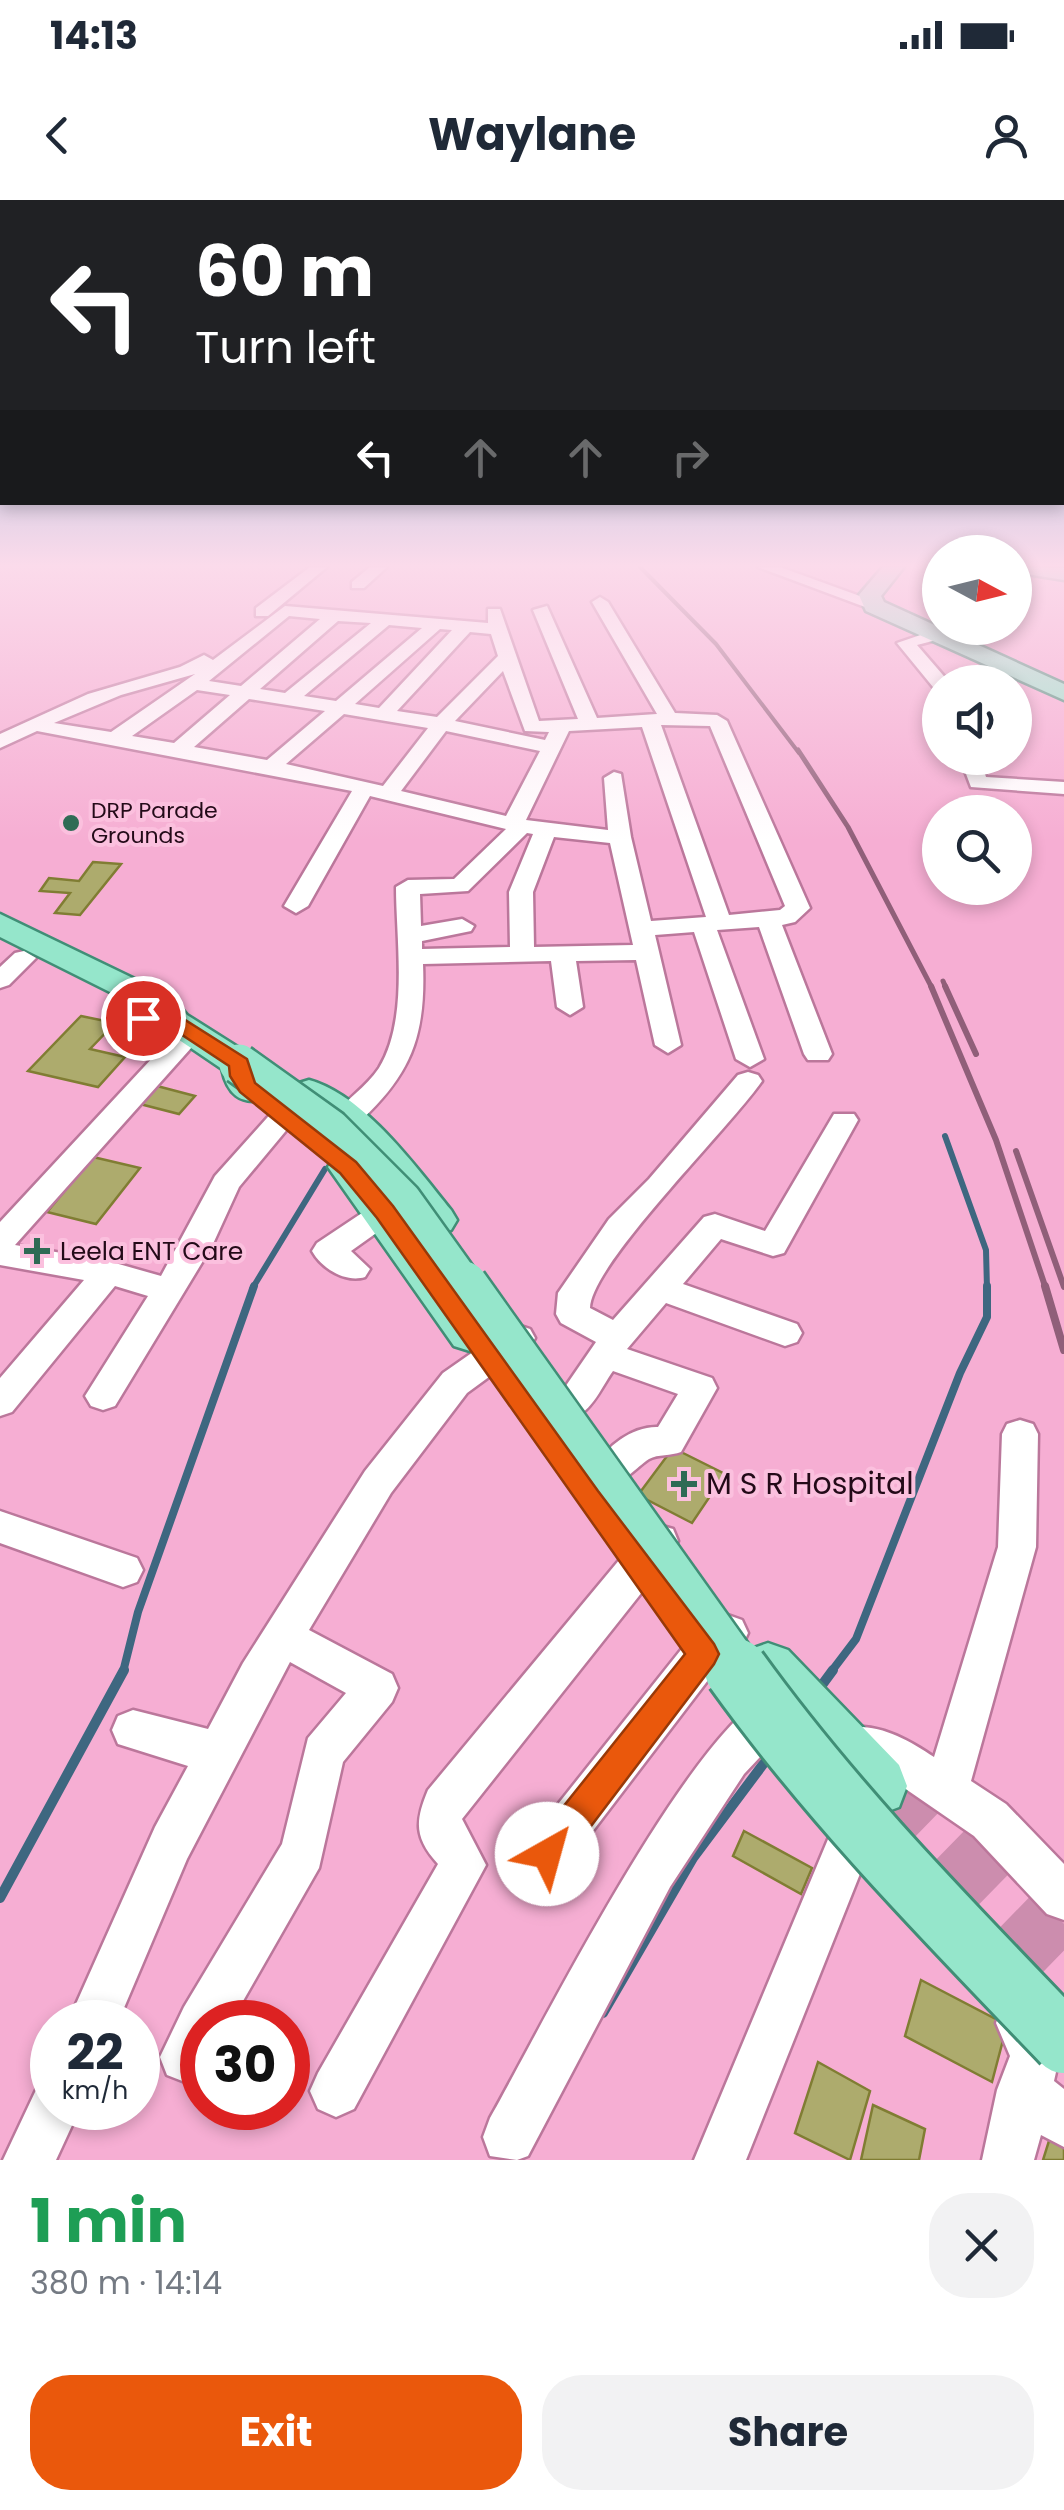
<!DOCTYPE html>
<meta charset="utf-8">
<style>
body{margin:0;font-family:Poppins,sans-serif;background:#f2f2f3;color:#1f2937;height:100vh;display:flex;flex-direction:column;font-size:38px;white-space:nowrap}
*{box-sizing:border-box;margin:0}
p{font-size:32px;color:#747a83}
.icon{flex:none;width:55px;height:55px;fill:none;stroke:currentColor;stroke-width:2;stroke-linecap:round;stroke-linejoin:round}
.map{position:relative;height:1960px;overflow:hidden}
.details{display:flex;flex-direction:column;background:#fff;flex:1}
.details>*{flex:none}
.guide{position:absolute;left:0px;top:0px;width:1065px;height:305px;box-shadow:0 5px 15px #0003;background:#202124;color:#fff;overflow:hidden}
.needle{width:65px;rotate:97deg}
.buttons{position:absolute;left:922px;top:335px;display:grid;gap:20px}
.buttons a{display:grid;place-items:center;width:110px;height:110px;border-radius:50%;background:#fff;box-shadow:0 5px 15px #0003;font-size:50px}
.speed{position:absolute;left:30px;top:1800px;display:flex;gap:20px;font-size:50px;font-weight:700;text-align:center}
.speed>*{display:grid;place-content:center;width:130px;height:130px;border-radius:50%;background:#fff;box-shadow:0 5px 15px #0003;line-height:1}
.speed small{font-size:25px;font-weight:400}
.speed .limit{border:15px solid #d22;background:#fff;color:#111}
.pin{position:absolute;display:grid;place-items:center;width:85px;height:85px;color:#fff;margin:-42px;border:5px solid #fff;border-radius:50%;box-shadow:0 2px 10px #0007}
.me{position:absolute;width:110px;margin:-55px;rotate:38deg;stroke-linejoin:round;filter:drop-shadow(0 0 8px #0008)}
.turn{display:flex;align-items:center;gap:35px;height:210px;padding:0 30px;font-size:45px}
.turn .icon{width:130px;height:130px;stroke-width:2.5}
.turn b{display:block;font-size:70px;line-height:85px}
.lanes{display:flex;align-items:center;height:95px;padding:0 30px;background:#0003;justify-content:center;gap:50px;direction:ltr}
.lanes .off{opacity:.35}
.round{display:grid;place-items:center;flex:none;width:105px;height:105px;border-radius:40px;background:#f2f2f3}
.summary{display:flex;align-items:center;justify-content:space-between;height:170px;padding:0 30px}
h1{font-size:60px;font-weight:700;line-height:75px;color:#1e9e55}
.cta{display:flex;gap:20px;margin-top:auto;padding:20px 30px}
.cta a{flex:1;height:115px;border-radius:40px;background:#ea580c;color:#fff;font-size:40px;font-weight:700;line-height:115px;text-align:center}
.cta a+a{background:#f2f2f3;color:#1f2937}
.status{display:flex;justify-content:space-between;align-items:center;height:70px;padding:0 50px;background:#fff;direction:ltr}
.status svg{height:28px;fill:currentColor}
header{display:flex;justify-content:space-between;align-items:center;height:130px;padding:0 30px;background:#fff;font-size:45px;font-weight:700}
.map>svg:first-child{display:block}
</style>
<div class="status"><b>14:13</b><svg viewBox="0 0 49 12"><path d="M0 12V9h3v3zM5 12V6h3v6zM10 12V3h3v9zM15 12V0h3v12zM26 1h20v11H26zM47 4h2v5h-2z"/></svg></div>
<header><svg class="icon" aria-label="back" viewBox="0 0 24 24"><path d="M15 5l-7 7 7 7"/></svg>Waylane<svg class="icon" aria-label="person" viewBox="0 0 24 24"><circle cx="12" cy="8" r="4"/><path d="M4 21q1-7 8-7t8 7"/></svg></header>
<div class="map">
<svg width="1064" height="1960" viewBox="0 0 1064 1960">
<rect width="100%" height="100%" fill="#f6aed3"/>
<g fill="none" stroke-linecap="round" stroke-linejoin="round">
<path stroke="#3e6780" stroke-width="6" d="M945 936 986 1050 987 1089
M252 1089 325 969"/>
<path stroke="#3e6780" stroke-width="8" d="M123 1472 138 1412 254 1086
M831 1472 856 1439 960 1173 987 1117V1086"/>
<path stroke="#3e6780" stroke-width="10" d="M819 1489 833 1470
M0 1698 124 1470
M603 1813 693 1658 770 1555"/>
</g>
<path fill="#adab6d" stroke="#807d33" stroke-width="2.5" d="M93 662 121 664 80 715 55 713 70 693 40 691 49 678 79 681Z
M81 816 115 823 90 849 125 857 98 887 28 871Z
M157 886 195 896 179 914 140 904Z
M93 957 140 968 96 1024 47 1012Z
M673 1248 725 1274 692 1323 638 1295Z
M744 1631 812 1668 801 1694 733 1656Z
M921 1780 1007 1825 992 1882 905 1836Z
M818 1862 870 1891 850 1960 795 1933Z
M873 1905 925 1929 919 1960H861Z
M1054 1925 1064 1931V1960H1043Z"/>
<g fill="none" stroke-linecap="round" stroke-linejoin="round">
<path stroke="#cc8dae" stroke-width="62" stroke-dasharray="62 31" stroke-linecap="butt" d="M878 1586 1064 1767"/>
<g stroke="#bb779b" stroke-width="5">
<path id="minor" d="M310 367H327L268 416H256V408Z
M370 367H387L364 388H352V382Z
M758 367H780L879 403 865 407Z
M600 397 608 402 675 513 717 515 727 521 810 708 795 722 782 725 832 854 828 860H808L804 854 759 727 717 730 764 859 750 867 736 859 694 732 655 735 681 845 668 853 655 845 636 760 576 761 583 807 570 815 557 807 551 761 423 764C426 838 410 876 356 925H336L332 919C345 899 366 888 379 868 409 819 396 741 396 687L408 680 454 679 506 629 370 596 308 706 296 713 284 706 352 591 37 531 0 548V534L88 494 180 467 204 455 213 460 285 406 488 423V409H500L539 521 578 519 533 410 547 406 597 518 657 514 592 402ZM289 416 320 419 241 486 209 481ZM338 421 371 423 285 493 260 489ZM389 425 422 428 336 501 304 496ZM440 429 452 430 379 508 355 504ZM470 432 491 434 498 456 437 517 397 511ZM503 471 525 531 549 532 545 540 455 521ZM195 474 111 532 54 523 121 495ZM197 490 230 495 174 543 132 536ZM249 499 325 511 267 560 194 547ZM344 514 428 528 383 586 286 564ZM661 525 710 526 785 706 780 710 729 715ZM642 527 706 717 651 721 631 637 621 574 614 572 604 578 608 630 526 620 569 531ZM446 531 540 551 506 616 401 591ZM527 633 533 634 509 692 510 747 422 749V741L471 731 474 726 462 719 421 726 420 694 468 691ZM554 637 610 643 633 745 534 747 533 692Z
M938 429 947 434 944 438 917 445 949 482H940V489L933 487 897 443Z
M960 558H980L986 577 1064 582V594L971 587Z
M24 751 36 758 9 785 0 788V767L15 753Z
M191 824 204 832 200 838 15 1045 108 1061 161 1076 215 976 275 909H295L299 915 239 987 212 1046 115 1206 103 1210 91 1206 85 1196 148 1096 115 1086 12 1212 0 1216V1178L84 1080 0 1065V1022L182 826Z
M748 872 758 875 762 881C729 929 591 1064 590 1108L613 1120 704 1017 715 1014 765 1031 834 914H854L858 920 784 1053 773 1056 721 1039 683 1084 797 1124 802 1133 797 1142 785 1146 666 1103 627 1149 712 1178 717 1188 681 1252C671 1256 658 1254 649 1259 631 1271 624 1287 600 1279L595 1268C606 1246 633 1226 658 1227L678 1194 613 1171C598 1192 587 1225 558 1216L552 1206 596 1142 561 1123 556 1114 558 1093 609 1019 649 979 738 875Z
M385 1001 396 1005 400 1012 396 1019 351 1051 370 1069 365 1077C346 1083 322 1069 312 1051L317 1043 374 1005Z
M518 1125 530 1129 535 1138 530 1147 467 1193 391 1293 309 1430 392 1474 398 1488 392 1502 343 1562 319 1668 231 1822H202V1875L185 1882 167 1875 160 1857 184 1807 282 1644 308 1538 346 1493 290 1462 187 1659 118 1822H68L155 1627 188 1566 118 1544 112 1530 118 1516 133 1510 208 1529 243 1463 365 1271 443 1173 506 1129Z
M1020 1220 1033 1224 1038 1234 1036 1347 971 1581 1006 1604 1064 1664V1720L1047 1714 974 1636 881 1572 830 1562 823 1547 830 1532C867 1517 903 1536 934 1557L998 1347 1002 1234 1007 1224Z
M0 1311 137 1358 143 1370 137 1382 123 1387 0 1343Z
M659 1325 673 1329 678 1341 673 1353 462 1619 486 1665 354 1909 336 1917 318 1909 310 1891 318 1873 438 1664C414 1638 415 1621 428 1590L645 1329Z
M728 1415 742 1420 748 1433 742 1446 718 1467 563 1670 547 1677 531 1670 524 1654 531 1638 688 1441 714 1420Z
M777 1489 792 1495 798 1509 792 1523 744 1574 670 1687 528 1956 517 1960 490 1956 483 1937 490 1918C540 1830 693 1522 777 1489Z
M850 1618 866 1625 873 1641 746 1960H694L834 1625Z
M1021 1798C1059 1814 1063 1845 1054 1881L1064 1889V1947L1041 1935 1034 1960H982L997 1890 1010 1856 996 1823 1003 1805Z
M52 1883V1908H80L56 1960H3L36 1890Z"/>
</g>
<g stroke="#408e76" stroke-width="5">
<path id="major" d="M883 367H904L881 396 884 402 1064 484V500L866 411 859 395Z
M1015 367 1064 368V380L1015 372Z
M0 714 172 797 187 815 252 856 271 891 265 899C240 906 227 893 222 869L163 829 148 811 0 737Z
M309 880C364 895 416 967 451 1010L457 1020 451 1030 436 1034 421 1030 360 950 296 900 290 892 296 884Z
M348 954 362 958 399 1002 486 1122 492 1134 486 1146 470 1151 454 1146 328 967 334 958Z
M768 1443 788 1450 899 1565 907 1586 899 1607 878 1615 857 1607 748 1486 740 1468 748 1450Z"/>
</g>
<use href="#minor" fill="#fff" fill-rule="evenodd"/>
<use href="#major" fill="#95e6cb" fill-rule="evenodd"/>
<path stroke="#905f79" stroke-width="4" d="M640 367 716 444 799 553"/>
<path stroke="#905f79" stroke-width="5" d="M798 550 848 627 932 788
M943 781 946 788"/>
<path stroke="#905f79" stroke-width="6" d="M931 786 996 940 1046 1089
M945 786 976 854
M1016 951 1064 1087"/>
<path stroke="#905f79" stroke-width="8" d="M1045 1086 1064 1150"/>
<g stroke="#408e76" stroke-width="44" stroke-linecap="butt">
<path id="major-bridge-far2" d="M239 864 330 929 402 1001 465 1089"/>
</g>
<g stroke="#408e76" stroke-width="54" stroke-linecap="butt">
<path id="major-bridge-far1" d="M463 1086 738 1472"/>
</g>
<g stroke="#408e76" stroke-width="68" stroke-linecap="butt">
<path id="major-bridge" d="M736 1470C833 1605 949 1722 1064 1842"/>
</g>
<use href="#major-bridge-far2" stroke="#95e6cb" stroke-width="39"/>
<use href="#major-bridge-far1" stroke="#95e6cb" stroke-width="49"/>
<use href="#major-bridge" stroke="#95e6cb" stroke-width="62"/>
</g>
<linearGradient id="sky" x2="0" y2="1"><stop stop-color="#68a5d0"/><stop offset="0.57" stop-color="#fbdbeb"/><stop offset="1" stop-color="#fbdbeb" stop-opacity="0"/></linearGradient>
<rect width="1064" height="641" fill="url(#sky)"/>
<path fill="#ea580c" stroke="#983908" stroke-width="2.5" d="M143 812 182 818 247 859 255 883 356 962 393 1006 598 1291 714 1444 719 1454 714 1464 560 1667 547 1672 535 1667 530 1654 535 1642 685 1454 377 1018 340 973 240 892 230 876 229 866 170 827 136 822 133 818Z"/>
<g fill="#2f6b55" stroke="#fbc0de" stroke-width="4">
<circle cx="71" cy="623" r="10"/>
<path d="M32 1036h10v10h10v10h-10v10h-10v-10h-10v-10h10z"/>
<path d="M679 1269h10v10h10v10h-10v10h-10v-10h-10v-10h10z"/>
</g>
<g text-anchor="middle" stroke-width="8" stroke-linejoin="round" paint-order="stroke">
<g font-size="22" fill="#230a18" stroke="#fbc0de" text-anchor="start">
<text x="91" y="618">DRP Parade<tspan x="91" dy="25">Grounds</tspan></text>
</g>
<g font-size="25" fill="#230a18" stroke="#fbc0de" text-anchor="start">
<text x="60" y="1060">Leela ENT Care</text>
</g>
<g font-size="30" fill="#230a18" stroke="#fbc0de" text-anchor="start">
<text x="706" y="1294">M S R Hospital</text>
</g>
</g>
</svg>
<div class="buttons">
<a><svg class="needle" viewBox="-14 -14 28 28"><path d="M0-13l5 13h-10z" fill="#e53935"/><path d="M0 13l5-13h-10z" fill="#747a83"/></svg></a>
<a><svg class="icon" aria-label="sound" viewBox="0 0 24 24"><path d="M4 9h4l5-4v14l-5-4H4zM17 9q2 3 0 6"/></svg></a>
<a><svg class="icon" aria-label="search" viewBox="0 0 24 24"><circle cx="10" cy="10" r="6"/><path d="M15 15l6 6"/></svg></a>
</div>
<div class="speed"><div>22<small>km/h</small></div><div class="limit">30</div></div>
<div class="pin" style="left:143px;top:818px;background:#d93025"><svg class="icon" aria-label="arrive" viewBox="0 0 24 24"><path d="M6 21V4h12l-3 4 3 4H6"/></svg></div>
<svg class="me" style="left:547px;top:1654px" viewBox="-20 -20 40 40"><circle r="19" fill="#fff"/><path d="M0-13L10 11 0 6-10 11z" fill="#ea580c"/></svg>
<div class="guide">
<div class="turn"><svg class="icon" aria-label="left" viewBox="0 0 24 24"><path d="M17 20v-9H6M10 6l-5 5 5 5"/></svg><div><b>60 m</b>Turn left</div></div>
<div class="lanes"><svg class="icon" aria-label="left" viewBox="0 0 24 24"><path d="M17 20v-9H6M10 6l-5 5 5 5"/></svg><svg class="icon off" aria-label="ahead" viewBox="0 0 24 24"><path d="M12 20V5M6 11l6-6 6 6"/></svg><svg class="icon off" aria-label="ahead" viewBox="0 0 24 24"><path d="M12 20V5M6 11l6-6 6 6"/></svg><svg class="icon off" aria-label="right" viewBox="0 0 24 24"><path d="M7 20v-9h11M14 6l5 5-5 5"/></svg></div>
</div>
</div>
<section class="details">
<div class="summary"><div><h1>1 min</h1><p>380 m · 14:14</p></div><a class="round"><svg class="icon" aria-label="close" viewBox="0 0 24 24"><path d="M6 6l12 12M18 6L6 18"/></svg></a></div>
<div class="cta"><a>Exit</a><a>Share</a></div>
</section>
